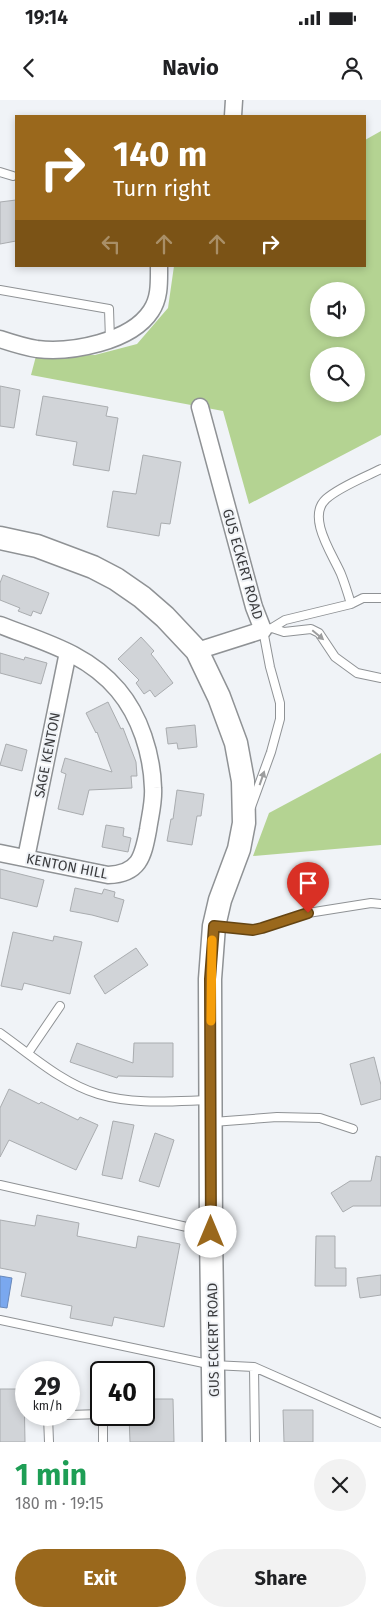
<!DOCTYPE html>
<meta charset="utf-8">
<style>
body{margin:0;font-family:"Fira Sans",sans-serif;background:#f2f2f2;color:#202124;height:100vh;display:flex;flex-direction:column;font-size:19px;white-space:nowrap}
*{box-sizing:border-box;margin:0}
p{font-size:16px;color:#757577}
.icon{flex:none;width:28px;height:28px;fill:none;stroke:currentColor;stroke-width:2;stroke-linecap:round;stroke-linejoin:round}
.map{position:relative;height:1342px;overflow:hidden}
.drawer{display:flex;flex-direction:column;background:#fff;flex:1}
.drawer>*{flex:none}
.banner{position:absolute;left:15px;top:15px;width:351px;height:152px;border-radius:0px;box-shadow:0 2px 8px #0003;background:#9a681c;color:#fff;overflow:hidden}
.controls{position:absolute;left:310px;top:182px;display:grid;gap:10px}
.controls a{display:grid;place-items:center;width:55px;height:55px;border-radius:50%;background:#fff;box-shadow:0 2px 8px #0003;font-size:25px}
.speed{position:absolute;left:15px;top:1261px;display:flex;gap:10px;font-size:25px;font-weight:700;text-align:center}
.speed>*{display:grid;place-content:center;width:65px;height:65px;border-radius:50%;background:#fff;box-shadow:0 2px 8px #0003;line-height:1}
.speed small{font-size:12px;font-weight:400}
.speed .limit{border:2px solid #111;border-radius:8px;background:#fff;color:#111}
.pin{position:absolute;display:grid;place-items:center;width:42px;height:42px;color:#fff;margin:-51px -21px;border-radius:50% 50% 50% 0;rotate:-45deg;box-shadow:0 0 5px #0007}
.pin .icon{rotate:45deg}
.me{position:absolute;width:55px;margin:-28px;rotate:0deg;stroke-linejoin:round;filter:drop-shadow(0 0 4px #0008)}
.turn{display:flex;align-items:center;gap:18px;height:105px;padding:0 15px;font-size:22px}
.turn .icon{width:65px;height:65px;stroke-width:2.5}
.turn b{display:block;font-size:35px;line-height:42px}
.lanes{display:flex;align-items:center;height:48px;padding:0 15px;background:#0003;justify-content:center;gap:25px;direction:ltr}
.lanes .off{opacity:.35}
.round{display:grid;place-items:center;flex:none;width:52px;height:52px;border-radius:26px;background:#f2f2f2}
.overview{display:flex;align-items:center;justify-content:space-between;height:85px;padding:0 15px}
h1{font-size:30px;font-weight:700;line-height:38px;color:#1e9e55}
.primary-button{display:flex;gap:10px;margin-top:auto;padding:10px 15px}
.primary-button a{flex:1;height:58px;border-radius:30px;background:#9a681c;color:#fff;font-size:20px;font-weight:700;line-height:58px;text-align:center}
.primary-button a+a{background:#f2f2f2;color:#202124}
.status{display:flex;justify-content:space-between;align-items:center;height:35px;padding:0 25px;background:#fff;direction:ltr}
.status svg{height:14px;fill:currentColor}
header{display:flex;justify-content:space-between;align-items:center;height:65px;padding:0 15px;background:#fff;font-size:22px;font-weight:700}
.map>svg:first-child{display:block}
</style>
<div class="status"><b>19:14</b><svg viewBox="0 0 49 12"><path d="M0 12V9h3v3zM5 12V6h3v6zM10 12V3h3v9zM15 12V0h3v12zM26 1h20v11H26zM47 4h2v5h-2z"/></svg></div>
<header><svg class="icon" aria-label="back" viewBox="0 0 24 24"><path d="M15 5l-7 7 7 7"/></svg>Navio<svg class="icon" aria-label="person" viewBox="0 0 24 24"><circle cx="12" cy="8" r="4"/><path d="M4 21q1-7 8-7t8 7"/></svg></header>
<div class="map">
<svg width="381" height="1342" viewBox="0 0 381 1342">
<rect width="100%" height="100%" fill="#f0f3f7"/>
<path fill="#b4d392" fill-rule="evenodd" d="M381 31V335L249 404 223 311 31 275 36 256 95 255 137 244 168 208 174 166H365V40ZM319 191H356V229H319ZM319 256H356V294H319Z
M381 653V745L253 756 269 713Z"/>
<path fill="#7aa8ef" stroke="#6787ba" d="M0 1176 12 1178 7 1208 0 1207Z"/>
<path fill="#d1d4d8" stroke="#a9acaf" d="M16 100V141L0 144V102Z
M0 286 20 290 14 328 0 326Z
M43 296 108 307 106 316 118 318 109 371 73 365 77 342 36 335Z
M143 355 181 362 170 424 161 423 159 436 107 427 113 391 136 394Z
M3 475 49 493 41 514 33 511 31 516 18 511 20 508 0 500V483Z
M141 537 154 551 151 554 156 560 173 583 155 597 150 590 144 594 136 583 139 580 118 559Z
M0 553 24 560 25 557 47 563 41 584 0 573Z
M108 602 121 629 123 628 136 662 137 676H131L132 688 89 690 83 715 58 709 66 674 61 672 65 658 112 672 97 632 96 633 86 613Z
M195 625 197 647 178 649 177 643 168 644 166 628Z
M6 644 27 650 22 671 0 665Z
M177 690 204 694 201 716H197L192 745 167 741 171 719H173Z
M106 725 124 728 123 736 131 738 128 752 102 747Z
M0 769 44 780 37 807 0 798Z
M75 788 102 794 104 789 115 792 114 797 124 800 118 822 92 815 70 811Z
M13 832 53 841 54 836 82 842 70 894 24 883 22 890 1 886Z
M136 848 148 865 105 894 94 876Z
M77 943 133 963 134 943H173V977L118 976 117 978 70 962Z
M374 957 381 985V999L361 1005 350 964Z
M9 989 39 1004 41 1002 78 1020 80 1017 98 1025 76 1070 9 1040 0 1057V1008Z
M113 1021 134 1025 122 1079 102 1075Z
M155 1033 174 1040 159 1087 139 1081Z
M376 1056 381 1057V1106H353L343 1112 331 1093 350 1081H371Z
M37 1115 79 1123 77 1136 136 1148 138 1136 180 1144 164 1227 114 1217 112 1226 70 1218 72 1206 21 1196 26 1173 0 1168V1120L35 1126Z
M316 1136H335V1168H346V1186H315Z
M381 1175V1195L360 1198 357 1178Z
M0 1289H24L25 1342H0Z
M144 1299H173L174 1342H130L129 1315H144Z
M283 1310H313V1342H284Z"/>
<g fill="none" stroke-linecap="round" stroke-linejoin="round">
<g stroke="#8f9295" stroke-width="10">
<path id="lane" d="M0 72 13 76
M0 190 109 209 110 240
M351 504C348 494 345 484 341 474 333 455 306 417 326 399 339 387 365 377 381 369
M272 528 284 532 311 529 319 533 335 557 357 573 381 578
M251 707 271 652 280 619V603L270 567 263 530 272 528 285 520 351 504 363 498H381
M216 826 253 830 262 828 308 813 371 803 381 804
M0 933C31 955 62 983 98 994 134 1005 173 1001 209 1000
M28 953 60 906
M213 1022 277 1017 320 1018 353 1029
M0 1085 209 1132
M0 1220 213 1265 254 1267 381 1323
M254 1267 255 1342
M69 1315 101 1314
M103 1315V1342
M49 1342 48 1316 66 1315"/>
</g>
<g stroke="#8f9295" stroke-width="19">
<path id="street" d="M233 16 234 0
M0 239C12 243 25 247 37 249 71 253 131 242 151 211 160 198 159 182 159 166
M0 525C43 542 87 553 118 590 140 616 152 654 153 688 154 702 150 716 148 730 143 757 139 774 108 775L0 753
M197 551 263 530 254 507 200 307
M26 758 68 552"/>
</g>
<g stroke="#8f9295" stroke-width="25">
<path id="secondary" d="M0 438 37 446 93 467 116 479 142 497 165 517 197 551 219 597 236 643 243 681 244 723 239 749 220 800 214 826 210 879 211 1132 214 1342"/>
</g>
<use href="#lane" stroke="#fff" stroke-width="8"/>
<use href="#street" stroke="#fff" stroke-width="16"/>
<use href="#secondary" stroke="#fff" stroke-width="22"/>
</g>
<defs><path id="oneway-solid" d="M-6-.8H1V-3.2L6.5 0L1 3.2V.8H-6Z" transform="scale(1.25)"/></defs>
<g fill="#9c9d9e">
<use href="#oneway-solid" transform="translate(318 535) rotate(40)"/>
<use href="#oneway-solid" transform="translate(262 678) rotate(-71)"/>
</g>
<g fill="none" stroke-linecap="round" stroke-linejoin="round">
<g stroke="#644412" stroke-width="12">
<path id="route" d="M211 1132 210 879 214 826 253 830 262 828 308 813"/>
</g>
<use href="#route" stroke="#9a681c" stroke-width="9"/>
<path stroke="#f59e0b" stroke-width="9" d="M211 921 212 840"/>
</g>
<g text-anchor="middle" stroke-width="4" stroke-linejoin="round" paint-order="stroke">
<g font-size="14" fill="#3a3b3d" stroke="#f0f3f7">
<text transform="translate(243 464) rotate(74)" y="5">GUS ECKERT ROAD</text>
<text transform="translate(47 655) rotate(-79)" y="5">SAGE KENTON</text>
<text transform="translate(67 766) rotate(11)" y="5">KENTON HILL</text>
<text transform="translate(213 1240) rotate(-91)" y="5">GUS ECKERT ROAD</text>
</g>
</g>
</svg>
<div class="controls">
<a><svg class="icon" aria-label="sound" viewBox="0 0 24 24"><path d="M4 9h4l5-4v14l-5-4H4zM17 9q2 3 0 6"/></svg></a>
<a><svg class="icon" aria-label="search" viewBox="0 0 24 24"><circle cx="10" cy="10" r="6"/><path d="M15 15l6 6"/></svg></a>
</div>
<div class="speed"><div>29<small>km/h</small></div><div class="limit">40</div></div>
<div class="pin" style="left:308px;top:813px;background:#d93025"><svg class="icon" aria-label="arrive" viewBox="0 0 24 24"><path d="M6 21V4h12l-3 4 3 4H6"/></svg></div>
<svg class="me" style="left:211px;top:1132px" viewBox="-20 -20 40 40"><circle r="19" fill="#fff"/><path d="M0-13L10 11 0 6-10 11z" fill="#9a681c"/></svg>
<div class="banner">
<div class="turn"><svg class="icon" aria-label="right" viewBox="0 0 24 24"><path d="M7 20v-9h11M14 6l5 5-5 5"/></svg><div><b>140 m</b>Turn right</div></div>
<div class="lanes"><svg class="icon off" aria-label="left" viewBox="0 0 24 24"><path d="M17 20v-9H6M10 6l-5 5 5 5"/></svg><svg class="icon off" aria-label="ahead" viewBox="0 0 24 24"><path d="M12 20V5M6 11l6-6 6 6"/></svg><svg class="icon off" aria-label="ahead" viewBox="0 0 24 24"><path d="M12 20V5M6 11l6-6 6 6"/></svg><svg class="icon" aria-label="right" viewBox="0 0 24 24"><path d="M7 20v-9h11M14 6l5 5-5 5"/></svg></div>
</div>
</div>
<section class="drawer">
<div class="overview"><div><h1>1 min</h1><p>180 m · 19:15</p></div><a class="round"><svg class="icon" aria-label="close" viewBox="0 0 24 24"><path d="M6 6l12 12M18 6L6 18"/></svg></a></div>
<div class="primary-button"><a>Exit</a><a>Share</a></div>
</section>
